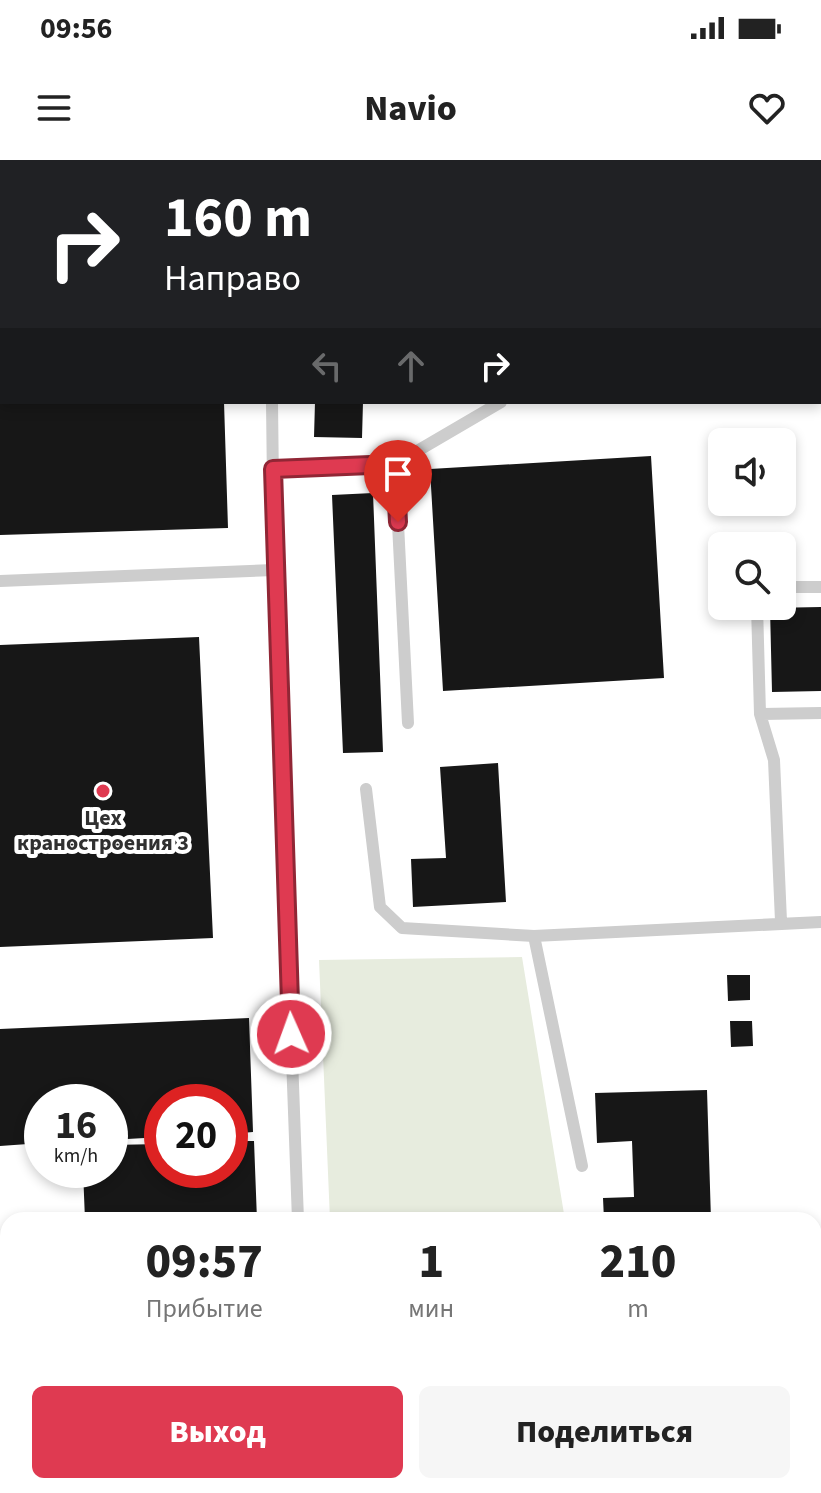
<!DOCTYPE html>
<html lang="ru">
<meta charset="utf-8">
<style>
body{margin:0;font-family:"Source Sans 3",sans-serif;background:#f6f6f6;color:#222;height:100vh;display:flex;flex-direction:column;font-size:30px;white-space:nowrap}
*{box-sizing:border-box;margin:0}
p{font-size:26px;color:#767676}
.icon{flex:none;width:44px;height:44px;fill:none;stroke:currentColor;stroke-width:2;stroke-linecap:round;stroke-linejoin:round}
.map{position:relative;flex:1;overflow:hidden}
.sheet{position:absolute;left:0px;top:1052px;width:822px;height:282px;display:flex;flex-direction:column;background:#fff;border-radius:24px 24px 0 0;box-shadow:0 4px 12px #0003}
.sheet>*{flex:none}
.hud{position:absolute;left:0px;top:0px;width:822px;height:244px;box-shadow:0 4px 12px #0003;background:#202124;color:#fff;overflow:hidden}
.fabs{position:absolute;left:708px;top:268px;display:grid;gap:16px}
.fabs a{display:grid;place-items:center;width:88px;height:88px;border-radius:12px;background:#fff;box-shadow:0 4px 12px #0003;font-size:40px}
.speed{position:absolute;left:24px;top:924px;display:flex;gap:16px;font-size:40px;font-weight:700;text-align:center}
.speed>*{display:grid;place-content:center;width:104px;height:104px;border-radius:50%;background:#fff;box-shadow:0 4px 12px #0003;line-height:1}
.speed small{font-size:20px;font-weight:400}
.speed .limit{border:12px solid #d22;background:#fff;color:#111}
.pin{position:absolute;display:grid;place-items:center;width:68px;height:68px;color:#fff;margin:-82px -34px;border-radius:50% 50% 50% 0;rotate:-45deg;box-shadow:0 0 8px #0007}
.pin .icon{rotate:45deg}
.me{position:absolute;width:88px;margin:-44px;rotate:358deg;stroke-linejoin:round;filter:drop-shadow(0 0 6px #0008)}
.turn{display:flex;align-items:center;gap:28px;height:168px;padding:0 32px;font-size:36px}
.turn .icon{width:104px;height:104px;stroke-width:2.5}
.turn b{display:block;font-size:56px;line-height:68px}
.lanes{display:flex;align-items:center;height:76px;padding:0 32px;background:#0003;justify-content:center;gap:40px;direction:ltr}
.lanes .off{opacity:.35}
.eta{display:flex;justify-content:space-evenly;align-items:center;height:136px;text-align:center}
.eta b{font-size:48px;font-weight:800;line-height:56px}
.button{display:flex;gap:16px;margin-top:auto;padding:16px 32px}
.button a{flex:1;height:92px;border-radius:12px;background:#df3a51;color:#fff;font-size:32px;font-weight:800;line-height:92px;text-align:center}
.button a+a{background:#f6f6f6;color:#222}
.status{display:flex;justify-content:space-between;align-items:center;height:56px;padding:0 40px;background:#fff;direction:ltr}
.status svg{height:22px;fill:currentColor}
header{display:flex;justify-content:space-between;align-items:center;height:104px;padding:0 32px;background:#fff;font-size:36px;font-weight:800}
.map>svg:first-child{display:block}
</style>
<div class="status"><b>09:56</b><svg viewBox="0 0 49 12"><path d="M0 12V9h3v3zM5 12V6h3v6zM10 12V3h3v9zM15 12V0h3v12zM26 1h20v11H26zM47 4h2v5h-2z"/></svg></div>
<header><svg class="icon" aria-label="menu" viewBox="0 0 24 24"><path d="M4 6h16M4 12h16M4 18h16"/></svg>Navio<svg class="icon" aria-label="heart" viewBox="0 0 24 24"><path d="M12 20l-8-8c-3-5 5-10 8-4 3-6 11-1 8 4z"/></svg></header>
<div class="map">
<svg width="821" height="1333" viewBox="0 0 821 1333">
<rect width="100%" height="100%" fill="#fff"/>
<path fill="#e7ecde" d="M714 0H821V103L820 2Z
M522 797 565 1060H330L319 800Z
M554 1326H765L766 1333H554Z"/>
<path fill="#171717" d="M0 242H224L228 368 0 375Z
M315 242H363L362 278 314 277Z
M651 296 664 518 443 531 430 309Z
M373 333 383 592 343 593 332 335Z
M821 447V531L772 532 770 448Z
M199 477 213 778 0 787V485Z
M498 603 506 742 413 747 411 699 446 698 440 607Z
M727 815H750V840L728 841Z
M249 858 253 972 230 974V942H162V977L110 980V942H42V983L0 986V869Z
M730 861H752L753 886 731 887Z
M707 930 711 1060H604L603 1038 634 1037 632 981 597 983 595 933Z
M230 981H254L257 1060H85L83 1010H110V985L162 984V1010H230Z
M94 1326H266V1333H94Z
M369 1326H426V1333H370Z"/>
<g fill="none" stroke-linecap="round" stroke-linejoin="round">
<path stroke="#cdcdcd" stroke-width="12" d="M263 0V2
M432 2V0
M272 242 274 410 298 1060
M395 304 408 563
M273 309 395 304 501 242
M0 421 274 410
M782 427H821
M757 446 760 554 774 600 781 761
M760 554 821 553
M366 629 380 747 402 768 534 776 821 762
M534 776 582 1006
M308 1326 309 1333"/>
</g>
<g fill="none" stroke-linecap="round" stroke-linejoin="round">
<g stroke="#912635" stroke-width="20">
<path id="route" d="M291 874 273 309 395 304 398 362"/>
</g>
<use href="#route" stroke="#df3a51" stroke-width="14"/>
</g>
<circle fill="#df3a51" stroke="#fff" stroke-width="3" cx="103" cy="631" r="8"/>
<g text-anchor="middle" stroke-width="8" stroke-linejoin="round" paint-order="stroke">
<g font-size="22" font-weight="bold" fill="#303030" stroke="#fff">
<text x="103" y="665">Цех<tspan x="103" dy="25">краностроения 3</tspan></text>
</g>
</g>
</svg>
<div class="fabs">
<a><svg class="icon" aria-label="sound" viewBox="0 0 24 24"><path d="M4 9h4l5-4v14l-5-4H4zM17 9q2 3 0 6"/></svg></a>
<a><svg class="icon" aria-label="search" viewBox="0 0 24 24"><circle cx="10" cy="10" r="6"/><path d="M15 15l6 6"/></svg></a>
</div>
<div class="speed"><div>16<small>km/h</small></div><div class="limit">20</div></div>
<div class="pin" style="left:398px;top:362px;background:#d93025"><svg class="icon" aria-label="arrive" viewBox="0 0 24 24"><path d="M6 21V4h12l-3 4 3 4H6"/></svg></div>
<svg class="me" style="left:291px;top:874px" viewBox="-20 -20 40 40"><circle r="17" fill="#df3a51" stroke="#fff" stroke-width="3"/><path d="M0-11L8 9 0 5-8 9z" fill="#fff"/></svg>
<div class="hud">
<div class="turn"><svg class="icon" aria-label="right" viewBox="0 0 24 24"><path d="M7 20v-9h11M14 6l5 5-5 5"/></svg><div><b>160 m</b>Направо</div></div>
<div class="lanes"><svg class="icon off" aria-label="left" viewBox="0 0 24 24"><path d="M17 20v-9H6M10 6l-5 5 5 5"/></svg><svg class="icon off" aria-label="ahead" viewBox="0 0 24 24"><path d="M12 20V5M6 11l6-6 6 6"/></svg><svg class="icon" aria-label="right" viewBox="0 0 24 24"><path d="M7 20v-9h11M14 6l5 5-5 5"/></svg></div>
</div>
<section class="sheet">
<div class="eta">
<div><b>09:57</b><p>Прибытие</p></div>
<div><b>1</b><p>мин</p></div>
<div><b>210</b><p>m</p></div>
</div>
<div class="button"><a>Выход</a><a>Поделиться</a></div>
</section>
</div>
